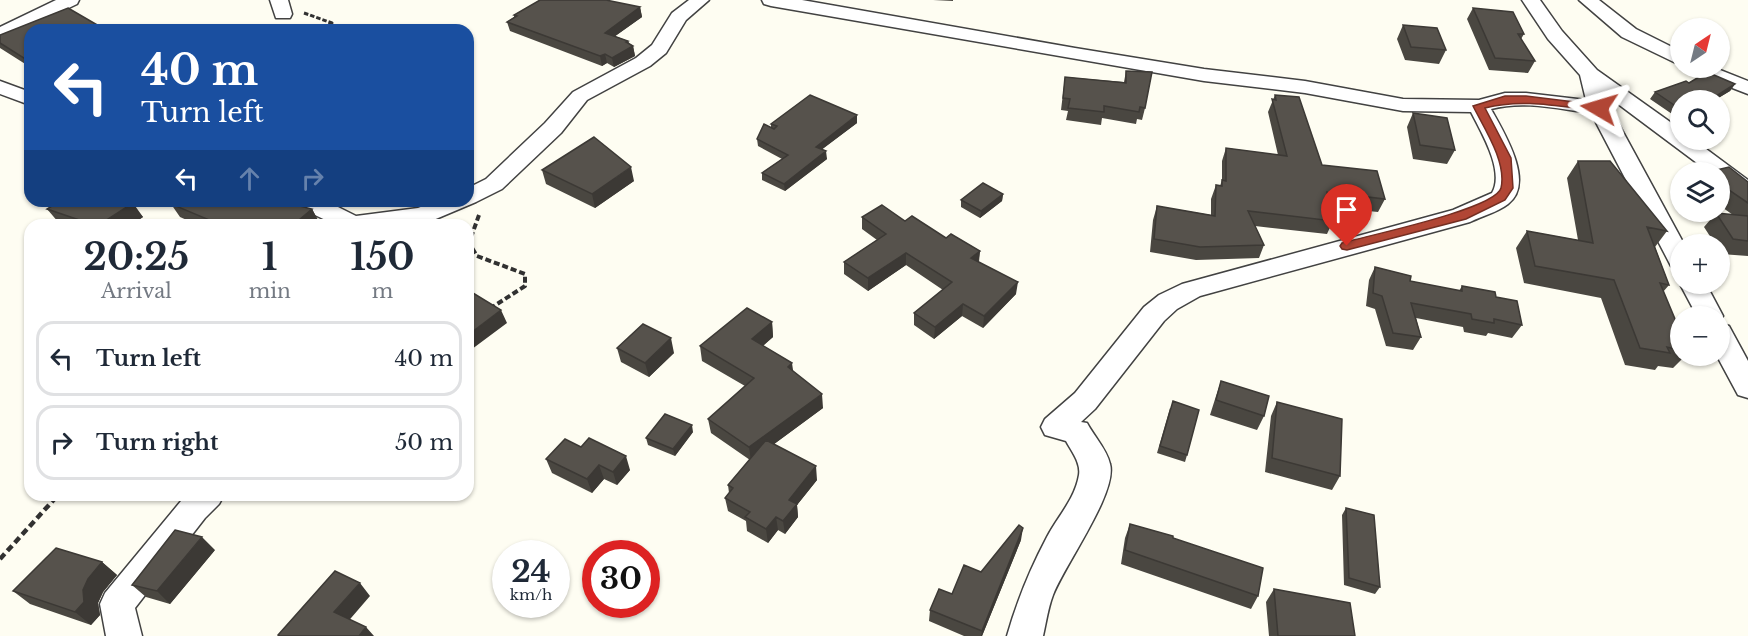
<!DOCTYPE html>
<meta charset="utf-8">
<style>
body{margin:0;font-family:"Libre Baskerville",serif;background:#f2f2f3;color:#1f2937;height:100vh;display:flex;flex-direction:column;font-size:22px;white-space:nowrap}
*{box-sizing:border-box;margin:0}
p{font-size:20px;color:#747a83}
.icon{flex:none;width:33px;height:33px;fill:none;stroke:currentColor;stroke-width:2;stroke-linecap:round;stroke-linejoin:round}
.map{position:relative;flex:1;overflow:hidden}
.sheet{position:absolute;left:24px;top:219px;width:450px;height:282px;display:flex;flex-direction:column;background:#fff;border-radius:18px;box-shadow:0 2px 4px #0004}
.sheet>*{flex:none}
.guide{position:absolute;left:24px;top:24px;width:450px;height:183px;border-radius:18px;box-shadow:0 2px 4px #0004;background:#1a4fa0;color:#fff;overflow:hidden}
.needle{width:39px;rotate:35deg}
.fabs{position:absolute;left:1670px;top:18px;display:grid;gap:12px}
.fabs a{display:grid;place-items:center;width:60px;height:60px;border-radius:50%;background:#fff;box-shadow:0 2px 4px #0004;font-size:30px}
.speed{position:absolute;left:492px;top:540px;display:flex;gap:12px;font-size:30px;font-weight:700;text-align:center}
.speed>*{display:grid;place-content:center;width:78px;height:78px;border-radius:50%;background:#fff;box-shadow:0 2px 4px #0004;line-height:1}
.speed small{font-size:15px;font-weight:400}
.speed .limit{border:9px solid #d22;background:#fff;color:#111}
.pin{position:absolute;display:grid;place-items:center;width:51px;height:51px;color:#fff;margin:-62px -26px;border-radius:50% 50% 50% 0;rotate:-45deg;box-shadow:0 0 6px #0007}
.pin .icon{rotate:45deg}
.me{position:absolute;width:66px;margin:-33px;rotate:277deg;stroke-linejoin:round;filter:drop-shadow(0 0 4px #0008)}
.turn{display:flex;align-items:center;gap:21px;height:126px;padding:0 18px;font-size:27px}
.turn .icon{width:78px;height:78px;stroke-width:2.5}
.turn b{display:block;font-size:42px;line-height:51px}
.lanes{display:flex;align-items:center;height:57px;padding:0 18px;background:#0003;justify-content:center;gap:30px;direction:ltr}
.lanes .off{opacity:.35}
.eta{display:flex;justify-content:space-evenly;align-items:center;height:102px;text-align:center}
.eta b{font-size:36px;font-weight:800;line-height:42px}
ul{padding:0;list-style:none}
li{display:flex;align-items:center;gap:18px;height:75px;margin:0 12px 9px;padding:0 6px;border:3px solid #e0e1e3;border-radius:18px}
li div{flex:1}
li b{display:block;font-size:22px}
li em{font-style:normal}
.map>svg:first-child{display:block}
</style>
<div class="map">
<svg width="1748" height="636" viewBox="0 0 1748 636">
<rect width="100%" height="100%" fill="#fefdf2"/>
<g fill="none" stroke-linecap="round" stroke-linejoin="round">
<g stroke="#424242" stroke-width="3">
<path id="street" d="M56 0H79L77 4 0 41V27Z
M270 0H288L292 14 290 18H276Z
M689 0H709L686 20 666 53 650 66 587 100 561 133 502 189 476 202 431 221 405 225H336L296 206 292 201H326L356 216 418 208 436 201H468V188L486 179 545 123 573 92 636 58 652 45 672 13Z
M762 0H802L1075 48 1204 69 1305 81 1403 99 1479 100 1505 93H1526L1586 100 1580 75 1548 39 1522 0H1540L1562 31 1597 70 1680 129V140H1694L1748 180V198L1740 196 1719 180V172H1709L1606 95 1610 108 1684 244H1680V269L1671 266 1591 113C1558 109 1524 100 1491 109 1503 131 1536 183 1508 204 1498 212 1482 216 1470 222L1200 296 1177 309 1164 321 1095 409 1081 422 1087 423C1094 436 1107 450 1110 464 1118 492 1065 564 1053 595 1048 608 1046 623 1043 636H1007C1017 601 1030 569 1047 537 1058 516 1075 499 1079 475 1081 463 1072 452 1066 441L1045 435 1041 427 1045 419 1075 393 1144 307 1159 295 1182 284 1453 210 1492 193C1505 171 1481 132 1471 112L1403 111 1305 93 1204 81 771 6 764 4Z
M1579 0H1599L1636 29 1680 51V65L1622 37Z
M1688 68H1715L1748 81V94L1691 72Z
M0 81 30 92V105L0 94Z
M1680 284H1706L1723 316 1720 323 1719 316H1697Z
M1719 323 1729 326 1748 361V398L1738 395 1717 356H1719Z
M186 495H224L219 504 205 518 135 608 142 636H106L100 604 105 593Z"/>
</g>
<path stroke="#313131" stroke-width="3" stroke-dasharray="4.5 2" stroke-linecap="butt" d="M304 13 332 23 321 30"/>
<path stroke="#313131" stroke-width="4" stroke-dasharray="6 3" stroke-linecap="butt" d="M479 215 469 243 477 256 525 274V286L491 308"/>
<path stroke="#313131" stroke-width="4.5" stroke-dasharray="7 4" stroke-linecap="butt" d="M0 559 58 495"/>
<use href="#street" fill="#fff" fill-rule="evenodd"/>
</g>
<path fill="#4a4741" d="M933 0H953V1Z
M640 7 642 17 615 36 628 41 629 43 633 46 635 56 614 67 607 63 602 66 510 31 507 22 514 17V15Z
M1473 8 1524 34 1521 39 1535 61 1528 73 1489 70 1467 19Z
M1403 25 1446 50 1439 64 1405 60 1397 39Z
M30 30V67L0 48V35Z
M1126 71 1145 108 1142 120 1137 119 1136 124 1102 118 1101 125 1066 120 1068 111 1061 110 1065 77 1124 82Z
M1689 83 1735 84 1730 91 1715 100H1680V113L1672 114 1650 99 1655 92Z
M1275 95 1322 165 1385 199 1378 212 1330 207 1333 221 1327 234 1255 226 1264 245 1259 258 1196 260 1150 252 1153 220 1157 206 1211 215V199L1216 185 1220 186 1222 180V161L1226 148 1278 155 1268 112Z
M1413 113 1455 150 1447 164 1413 159 1407 127Z
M857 123 822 149 827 159 785 191 762 180V173L782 159 758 146 757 139 771 128V124Z
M1578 161 1667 231 1655 247 1669 285 1663 292 1680 331V356H1685L1673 368 1658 366 1655 370 1625 365 1601 298 1524 283 1516 248 1527 231 1578 240 1567 178Z
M542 170 634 181 595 208 546 184Z
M1719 172 1748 182V256L1721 254 1719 250V244H1715L1704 227 1716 213 1733 215 1719 205Z
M1003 194 1002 201 980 218 961 207V200Z
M53 201H128L143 217 131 225H64L59 223 47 209 55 204Z
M171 204 312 209 319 222 315 225H198L180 217Z
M862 217 905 221 980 251 979 262 1016 294 983 328 962 316 934 339 914 325V313L943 290 906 265 868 291 844 274V262L877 240 862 229Z
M1375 267 1410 281 1459 291 1462 286 1496 297 1522 325 1512 338 1488 333 1486 336 1464 332 1463 327 1416 318 1421 337 1413 350 1386 346 1375 309 1366 306 1369 280Z
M772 322 773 337 763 346 793 371 823 408 774 444 817 480 797 505 798 517 785 534 778 530 768 543 747 531 746 521 728 511 725 498 729 493 728 485 750 460 711 433 708 419 745 386 702 361 700 346Z
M617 348 674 353 649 377 621 362Z
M1221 381 1264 416 1257 430 1210 415 1216 396Z
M1277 402 1340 476 1332 490 1265 472 1271 416Z
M1170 408 1187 455 1185 462 1157 453Z
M693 432 675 456 648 445 646 438Z
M581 447 630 470 617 485 604 479 592 493 552 473 546 459Z
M1346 508 1380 587 1375 594 1344 585 1342 515Z
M1130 524 1258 596 1251 609 1121 564 1125 538Z
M1021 540 982 636H964L929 621 930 610 981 572Z
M215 550 170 604 146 597 132 585Z
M102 562 117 575 103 592 98 603 100 615 91 625 30 604 13 591Z
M1274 589 1355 636H1269L1266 602Z"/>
<path fill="#3c3935" d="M640 7 642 17 607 42 605 33Z
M628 41 630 48 633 46 635 56 614 67 612 58Z
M605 54 607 63 602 66 600 56Z
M1735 84 1730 91 1715 100H1710Z
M1680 106V113L1672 114 1677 107Z
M857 115V123L816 154V147Z
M826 151 827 159 785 191 784 184Z
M631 167 634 181 595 208 592 194Z
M1003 194 1002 201 980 218 981 211Z
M133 203 143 217 131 225H99Z
M312 209 319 222 315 225H293Z
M980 251 978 264 971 258Z
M906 253V265L868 291V278Z
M1018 282 1016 294 983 328 984 316Z
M963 304 962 316 934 339 935 327Z
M501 310 507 323 468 352V335Z
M772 322 773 337 753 354 752 339Z
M671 338 674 353 649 377 645 363Z
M792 363 794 377 788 367Z
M822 394 823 408 751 461 749 447Z
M692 425 693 432 675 456 673 449Z
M626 456 630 470 617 485 613 472Z
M599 465 604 479 592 493 587 479Z
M816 466 817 480 797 505 798 517 785 534 783 521 789 500Z
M776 517 778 530 768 543 766 529Z
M1023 528 1021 540 982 636H981L982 631Z
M202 537 215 550 170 604 157 591Z
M102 562 117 575 103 592 98 603 100 615 91 625 75 612 83 590 88 579Z
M360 583 370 596 345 625 334 612Z
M366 627 374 636H359Z"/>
<path fill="#56524c" stroke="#3c3935" stroke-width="1.5" d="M540 0H606L640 7 605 33 628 41 626 42 633 46 612 58 605 54 600 56 507 22 517 16 514 15Z
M68 8 106 30H30V62L0 43V35Z
M1473 8 1513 12 1524 34H1518L1535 61 1495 58Z
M1403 25 1437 28 1446 50 1411 47Z
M1126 71 1152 72 1145 108 1140 107 1139 112 1104 106V112L1068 108 1070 99 1063 98 1065 77 1126 83Z
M1707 72 1735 84 1710 100H1680V106L1677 107 1655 92 1686 81 1689 83Z
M810 95 857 115 816 147 826 151 784 184 762 173 788 155 757 139 764 124 774 129 777 126 771 124Z
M1275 95 1299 97 1322 165 1377 171 1385 199 1327 192 1333 221 1248 211 1264 245 1200 247 1154 239 1157 206 1215 216 1216 185 1222 186V180L1226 181V148L1287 156 1272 99 1276 100Z
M1413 113 1447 118 1455 150 1420 145Z
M594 137 631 167 592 194 542 170Z
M1578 161H1610L1667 231 1647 227 1669 285 1660 283 1680 331V350L1667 347 1670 353 1640 348 1614 280 1535 266 1527 231 1593 243Z
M1729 167 1748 182V203L1719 183V172H1708Z
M983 183 1003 194 981 211 961 200Z
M60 201H128L133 203 99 225H94L47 209Z
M176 201H280L312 209 293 225H237L225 222 221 225 171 204Z
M882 205 905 221 912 216 946 238 951 234 980 251 971 258 1018 282 984 316 963 304 935 327 914 313 952 282 906 253 868 278 844 262 886 234 862 217Z
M1716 213 1748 216V241L1733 239Z
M1375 267 1411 276 1410 281 1462 291V286L1495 292 1496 297 1517 301 1522 325 1494 319V323L1472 319 1471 314 1411 303 1421 337 1393 333 1382 296 1373 293Z
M468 290 501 310 468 335Z
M747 308 772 322 752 339 792 363 788 367 822 394 749 447 708 419 754 378 700 346Z
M643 324 671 338 645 363 617 348Z
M1221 381 1269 396 1264 416 1216 400Z
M1173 401 1199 410 1187 455 1160 446Z
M1277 402 1342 419 1340 476 1272 458Z
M665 414 692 425 673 449 646 438Z
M589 438 626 456 613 472 599 465 587 479 546 459 565 439 581 447Z
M766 440 816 466 789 500 797 504 783 521 776 517 766 529 745 517 750 512 725 498 733 488 728 485Z
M1346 508 1374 515 1380 587 1349 578Z
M1130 524 1173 536V538L1263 568 1258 596 1125 550Z
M1019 525 1023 528 982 631 930 610 939 589 952 594 964 565 981 572Z
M175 530 202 537 157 591 132 585Z
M56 548 102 562 88 579 83 590 84 602 75 612 13 591Z
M335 571 360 583 334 612 366 627 359 636H280L278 635Z
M1274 589 1350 603 1355 636H1278Z"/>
<path fill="#b14635" stroke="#732e22" stroke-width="1.5" d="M1505 96H1526L1599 105 1605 108 1599 111C1561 107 1523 98 1485 108L1511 158 1513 188 1505 200 1466 219 1347 250 1342 249 1340 246 1342 243C1366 236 1496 209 1501 188 1507 162 1484 128 1473 106Z"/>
</svg>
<div class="fabs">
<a><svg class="needle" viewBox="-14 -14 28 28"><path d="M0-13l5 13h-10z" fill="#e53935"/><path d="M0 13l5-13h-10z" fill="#747a83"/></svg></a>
<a><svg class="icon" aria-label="search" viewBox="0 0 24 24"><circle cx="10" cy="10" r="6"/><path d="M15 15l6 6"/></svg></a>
<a><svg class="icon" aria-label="layers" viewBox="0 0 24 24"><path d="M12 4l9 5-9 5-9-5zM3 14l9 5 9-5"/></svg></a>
<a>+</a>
<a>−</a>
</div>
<div class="speed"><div>24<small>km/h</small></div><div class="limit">30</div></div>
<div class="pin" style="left:1347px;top:246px;background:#d93025"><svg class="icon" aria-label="arrive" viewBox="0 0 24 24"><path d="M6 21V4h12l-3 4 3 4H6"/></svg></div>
<svg class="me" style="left:1599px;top:108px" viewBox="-20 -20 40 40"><path d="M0-17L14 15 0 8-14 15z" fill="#b14635" stroke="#fff" stroke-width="4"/></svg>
<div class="guide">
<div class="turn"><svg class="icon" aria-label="left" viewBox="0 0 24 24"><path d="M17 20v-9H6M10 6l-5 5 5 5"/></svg><div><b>40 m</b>Turn left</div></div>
<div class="lanes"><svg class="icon" aria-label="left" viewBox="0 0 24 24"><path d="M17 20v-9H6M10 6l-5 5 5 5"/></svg><svg class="icon off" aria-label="ahead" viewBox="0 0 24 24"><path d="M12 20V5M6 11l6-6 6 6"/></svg><svg class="icon off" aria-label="right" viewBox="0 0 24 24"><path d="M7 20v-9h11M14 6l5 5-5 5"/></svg></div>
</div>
<section class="sheet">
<div class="eta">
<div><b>20:25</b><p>Arrival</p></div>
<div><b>1</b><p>min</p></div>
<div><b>150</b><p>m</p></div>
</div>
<ul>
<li><svg class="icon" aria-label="left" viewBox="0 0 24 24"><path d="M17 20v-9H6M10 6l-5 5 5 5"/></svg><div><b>Turn left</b></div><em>40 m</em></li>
<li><svg class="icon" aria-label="right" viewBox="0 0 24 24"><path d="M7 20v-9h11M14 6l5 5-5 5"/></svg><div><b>Turn right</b></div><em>50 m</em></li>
</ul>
</section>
</div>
